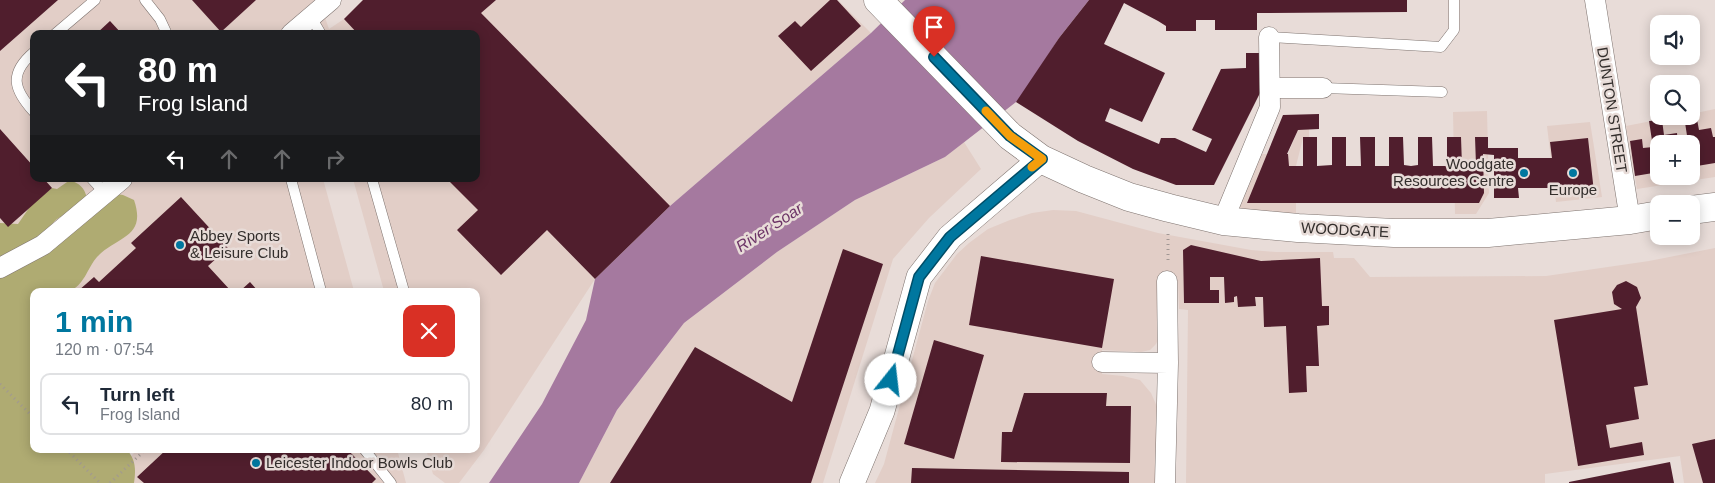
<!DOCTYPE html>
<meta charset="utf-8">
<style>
body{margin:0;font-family:Helvetica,sans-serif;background:#f6f6f7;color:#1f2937;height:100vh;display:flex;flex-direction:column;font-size:19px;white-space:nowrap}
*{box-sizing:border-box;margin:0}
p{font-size:16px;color:#747a83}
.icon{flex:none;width:28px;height:28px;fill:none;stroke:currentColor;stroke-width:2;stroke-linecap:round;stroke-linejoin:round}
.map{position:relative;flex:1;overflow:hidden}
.panel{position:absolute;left:30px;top:288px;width:450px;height:165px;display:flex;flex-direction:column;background:#fff;border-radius:10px;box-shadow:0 2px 12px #0003}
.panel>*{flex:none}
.banner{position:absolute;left:30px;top:30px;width:450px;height:152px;border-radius:10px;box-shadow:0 2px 12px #0003;background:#202124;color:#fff;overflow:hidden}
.fabs{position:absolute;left:1650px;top:15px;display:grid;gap:10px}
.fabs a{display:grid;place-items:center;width:50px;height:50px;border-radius:10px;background:#fff;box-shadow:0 2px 12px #0003;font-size:25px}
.pin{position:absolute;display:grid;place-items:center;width:42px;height:42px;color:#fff;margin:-51px -21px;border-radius:50% 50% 50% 0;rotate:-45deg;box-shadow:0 0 5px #0007}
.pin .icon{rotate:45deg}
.me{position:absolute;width:55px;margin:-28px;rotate:16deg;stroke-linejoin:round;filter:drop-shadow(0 0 4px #0008)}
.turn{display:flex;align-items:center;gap:18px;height:105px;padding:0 25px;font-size:22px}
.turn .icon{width:65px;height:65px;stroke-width:2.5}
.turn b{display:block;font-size:35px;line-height:42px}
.lanes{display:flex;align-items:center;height:48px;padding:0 25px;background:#0003;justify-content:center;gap:25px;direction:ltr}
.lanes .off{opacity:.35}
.round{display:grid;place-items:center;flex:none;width:52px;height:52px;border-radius:10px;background:#f6f6f7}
.summary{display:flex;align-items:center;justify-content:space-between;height:85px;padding:0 25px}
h1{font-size:30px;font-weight:700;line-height:38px;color:#00779f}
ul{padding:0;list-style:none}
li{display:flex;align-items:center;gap:15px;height:62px;margin:0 10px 8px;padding:0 15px;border:2px solid #e0e1e3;border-radius:10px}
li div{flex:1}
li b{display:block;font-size:19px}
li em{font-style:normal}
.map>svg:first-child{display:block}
</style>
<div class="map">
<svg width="1715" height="483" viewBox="0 0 1715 483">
<rect width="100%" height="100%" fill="#e8dcd8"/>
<path fill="#e2cec7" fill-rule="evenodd" d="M0 0H319L329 29 344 19 363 0H838L871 33 670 206 595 279 484 450 459 483H445L433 474 426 449H476V291H384L353 179H476V34H314L311 18 291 34H34V179H323L354 291H44L0 234Z
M1715 109V177L1637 189 1626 126 1677 116H1691V114ZM1659 144H1691V176H1659Z
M1487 111 1489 193 1476 214H1455L1453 112Z
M1590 122 1602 197 1556 202 1547 126Z
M1309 129V137L1303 138 1296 166V215L1236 212 1258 154H1288L1298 130Z
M964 142 981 169 929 218 893 259 823 483H579L617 410 684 323 777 252 855 200 945 157Z
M1053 210 1076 211 1158 233 1251 250 1276 252H1333L1334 258H1354L1370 277 1546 276 1649 261 1715 248V483H1684L1680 456 1545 474V483H1186L1188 310 1179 309 1178 281 1159 280 1160 336 1156 344 1150 350 1141 352 1102 350V374L1123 376 1140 380 1151 393 1158 409 1155 483H875L884 464 928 301 935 283 957 254 969 243 988 229 1010 220 1032 213Z
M138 449H397L406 483H120L112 475Z"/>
<path fill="#afab72" d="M70 180C80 184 84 187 87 198 82 202 76 209 71 212 57 219 57 217 48 230L110 193 123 195 134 200C147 238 117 236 97 257 88 267 85 283 72 290 65 294 43 291 34 291V449H126C136 459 136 470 134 483H0V223L18 224 31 205 52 188 57 189Z"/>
<path fill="#a5799f" d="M905 0H1089L1059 38 1020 99 945 157 855 200 777 252 684 323 617 410 579 483H489L542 404 586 320 595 279 670 206 871 33Z"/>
<path fill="#501e2d" d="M0 0H58L0 51Z
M192 0H256L221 32Z
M363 0H496L481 13 670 206 595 279 547 230 501 275 457 230 478 210 447 179H476V34H358L344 19Z
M830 0H837L861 26 811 71 778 36 795 21 801 27Z
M1089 0H1407V12L1257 13V30H1215V20H1196V31H1166V26L1158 21 1124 3 1104 44 1165 73 1142 122 1110 108 1105 121 1159 144 1161 138H1175L1206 152 1212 139 1192 130 1221 69 1246 68V53H1259L1260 93 1214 185H1176L1133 169 1078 141 1016 102 1059 38Z
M110 21 122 34H96Z
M1319 114V129L1298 130 1287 154H1288L1289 166H1303V137H1317V166L1332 165V137H1346V166H1361L1360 137H1375V166H1389V137H1403L1404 165 1411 166 1418 165V137H1432L1433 166H1447V137H1461L1462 166 1476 165 1475 137H1488V148H1518V158H1552L1550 142 1588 138 1594 192 1556 197 1555 188H1518L1519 198H1494V155L1483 154 1484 193 1479 203H1247L1283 115Z
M1696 114 1699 130 1711 128 1713 137H1715V163L1691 167V144H1682L1688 142 1684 116Z
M1662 120 1664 135 1677 133 1678 144H1659V172L1635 176 1630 141 1642 139 1643 148 1653 147 1649 121Z
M0 129 34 167V179H44L52 188 8 227 0 218Z
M181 197 228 248 208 266 231 291H78L94 277 99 282 136 248 131 243Z
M1191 245 1261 261 1320 258 1322 306H1329V325L1317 326 1319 366H1306L1307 392 1289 393 1286 326 1264 327 1263 297H1255L1256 306 1238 307 1237 296 1234 297V302L1225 303 1224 277H1210V290H1219V303H1184L1183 250Z
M843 249 883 264 811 483H610L695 347 792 402Z
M981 256 1114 279 1102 348 969 325Z
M1626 281 1637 287 1641 298 1636 307 1648 385 1634 387 1639 419 1606 425 1610 448 1642 442 1644 455 1578 466 1554 320 1622 309 1614 304 1612 292 1617 285Z
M250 282 258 291H240Z
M934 340 984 355 954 459 904 444Z
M1024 393H1107L1106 406H1131L1130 463 1001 462 1002 432H1012Z
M1715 439V483H1703L1692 444Z
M167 449H347L376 479 372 483H144L137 477Z
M1670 462 1674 483H1569V482Z
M912 468 1129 472V483H911Z"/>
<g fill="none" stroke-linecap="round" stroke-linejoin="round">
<g stroke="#7e736f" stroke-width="11">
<path id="service" d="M145 0 160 19 167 34
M311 17 321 34
M55 34 95 0
M1269 37 1441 47 1454 30V0
M34 52C8 74 14 90 34 112
M1323 88 1442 92
M92 179 105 193
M291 179 321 291
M372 179 404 291
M364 449 391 483"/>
</g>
<g stroke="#7e736f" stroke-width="21">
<path id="minor" d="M1595 0 1630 220
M291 34 331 0
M1270 88H1323
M1223 221 1270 107 1269 37
M0 268 43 245 122 179
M1102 362 1168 363
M1165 483 1168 363 1167 281"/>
</g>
<g stroke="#7e736f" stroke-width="26">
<path id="tertiary" d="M852 483 882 411 919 277 950 237 1041 159"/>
</g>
<g stroke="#7e736f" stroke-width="29">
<path id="primary" d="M878 0 1010 136 1041 159 1084 179 1129 197 1169 208 1223 221 1298 228 1394 233H1488L1630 220 1659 215
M1691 210 1715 207"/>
</g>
<path stroke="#a19794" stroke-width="3" stroke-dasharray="1 4" stroke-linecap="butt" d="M1168 260V234
M0 384 34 418
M66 449 100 483
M110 483 146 449"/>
<use href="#service" stroke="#fff" stroke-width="10"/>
<use href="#minor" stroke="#fff" stroke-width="20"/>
<use href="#tertiary" stroke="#fff" stroke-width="25"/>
<use href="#primary" stroke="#fff" stroke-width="28"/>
</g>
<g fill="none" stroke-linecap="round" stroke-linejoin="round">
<g stroke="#004d67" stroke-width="12">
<path id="route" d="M891 380 919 277 950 237 1042 159 1010 136 934 57"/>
</g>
<use href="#route" stroke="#00779f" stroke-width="9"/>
<path stroke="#f59e0b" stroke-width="9" d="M986 111 1010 136 1042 159 1032 167"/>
</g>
<g fill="#00779f" stroke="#e8dcd8" stroke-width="2">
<circle cx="1524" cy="173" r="5"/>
<circle cx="1573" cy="173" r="5"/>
<circle cx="180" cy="245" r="5"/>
<circle cx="256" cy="463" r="5"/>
</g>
<g text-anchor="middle" stroke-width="5" stroke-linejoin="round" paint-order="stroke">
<g font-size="15" fill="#332e2c" stroke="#e8dcd8">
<text transform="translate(1612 110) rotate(81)" y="5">DUNTON STREET</text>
<text transform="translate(1345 230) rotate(3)" y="5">WOODGATE</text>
</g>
<g font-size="15" fill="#332e2c" stroke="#e8dcd8" text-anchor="start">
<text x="1514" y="169" text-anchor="end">Woodgate<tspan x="1514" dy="17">Resources Centre</tspan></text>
<text x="1573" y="195" text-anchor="middle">Europe</text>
<text x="190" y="241">Abbey Sports<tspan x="190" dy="17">&amp; Leisure Club</tspan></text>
<text x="266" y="468">Leicester Indoor Bowls Club</text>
</g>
<g font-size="16" font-style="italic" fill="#6c3366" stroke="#e8dcd8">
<text transform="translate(769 227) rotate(-33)" y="6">River Soar</text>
</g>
</g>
</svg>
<div class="fabs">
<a><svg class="icon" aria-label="sound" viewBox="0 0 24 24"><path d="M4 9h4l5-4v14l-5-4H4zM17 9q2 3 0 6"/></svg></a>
<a><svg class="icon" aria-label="search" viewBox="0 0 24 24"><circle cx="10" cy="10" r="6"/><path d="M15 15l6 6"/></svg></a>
<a>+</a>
<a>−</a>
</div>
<div class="pin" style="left:934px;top:57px;background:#d93025"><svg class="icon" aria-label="arrive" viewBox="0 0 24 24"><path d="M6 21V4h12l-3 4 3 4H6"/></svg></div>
<svg class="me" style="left:891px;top:380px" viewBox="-20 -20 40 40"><circle r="19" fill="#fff"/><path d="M0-13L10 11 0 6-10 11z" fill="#00779f"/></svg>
<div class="banner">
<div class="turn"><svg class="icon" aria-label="left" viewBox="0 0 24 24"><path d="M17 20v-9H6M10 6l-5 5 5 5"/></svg><div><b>80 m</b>Frog Island</div></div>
<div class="lanes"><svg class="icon" aria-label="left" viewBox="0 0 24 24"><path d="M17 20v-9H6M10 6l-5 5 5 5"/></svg><svg class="icon off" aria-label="ahead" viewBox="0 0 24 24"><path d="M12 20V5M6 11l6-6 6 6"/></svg><svg class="icon off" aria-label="ahead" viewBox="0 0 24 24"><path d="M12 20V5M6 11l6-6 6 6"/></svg><svg class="icon off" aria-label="right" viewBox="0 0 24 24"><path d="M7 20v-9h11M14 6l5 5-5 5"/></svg></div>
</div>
<section class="panel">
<div class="summary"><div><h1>1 min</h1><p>120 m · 07:54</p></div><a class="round" style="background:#d93025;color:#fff"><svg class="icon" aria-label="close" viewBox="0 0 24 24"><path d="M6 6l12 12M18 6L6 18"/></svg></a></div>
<ul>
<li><svg class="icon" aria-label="left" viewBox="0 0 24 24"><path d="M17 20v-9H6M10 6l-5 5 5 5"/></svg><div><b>Turn left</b><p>Frog Island</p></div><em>80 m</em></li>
</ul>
</section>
</div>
